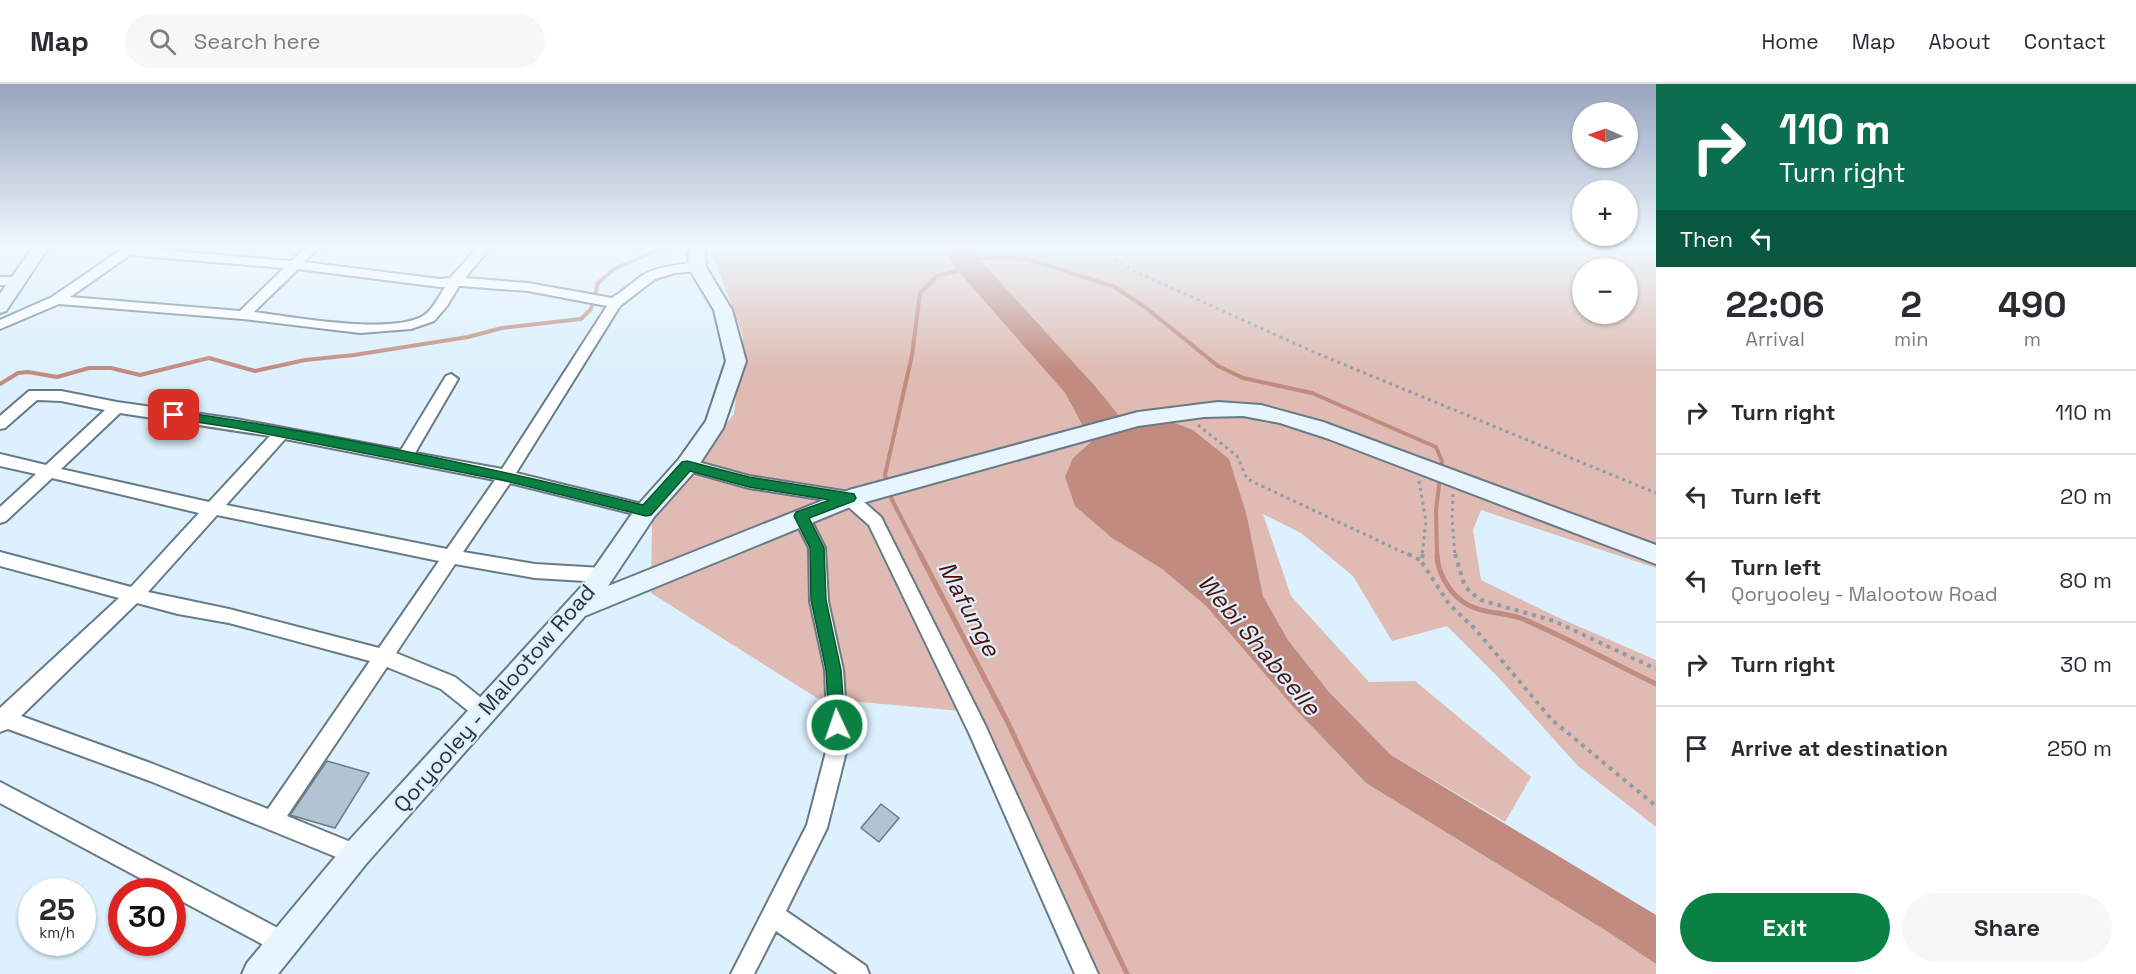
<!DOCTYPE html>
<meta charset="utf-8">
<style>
body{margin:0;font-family:"Space Grotesk",sans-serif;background:#f7f7f7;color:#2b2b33;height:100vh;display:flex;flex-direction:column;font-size:22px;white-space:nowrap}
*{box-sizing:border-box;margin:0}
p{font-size:20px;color:#7c7c81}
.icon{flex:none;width:33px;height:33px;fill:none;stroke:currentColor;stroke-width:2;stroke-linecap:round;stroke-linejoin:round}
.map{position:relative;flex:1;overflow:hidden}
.details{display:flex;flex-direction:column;background:#fff;width:480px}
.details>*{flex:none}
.hud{background:#0b6e4f;color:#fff;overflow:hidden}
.needle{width:39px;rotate:272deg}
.controls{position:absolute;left:1572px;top:18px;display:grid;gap:12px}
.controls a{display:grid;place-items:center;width:66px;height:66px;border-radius:50%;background:#fff;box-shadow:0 2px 4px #0004;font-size:30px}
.speed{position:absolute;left:18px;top:794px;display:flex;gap:12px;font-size:30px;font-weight:700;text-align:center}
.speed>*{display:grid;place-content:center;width:78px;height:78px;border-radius:50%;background:#fff;box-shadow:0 2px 4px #0004;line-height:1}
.speed small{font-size:15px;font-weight:400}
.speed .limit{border:9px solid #d22;background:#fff;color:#111}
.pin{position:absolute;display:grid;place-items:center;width:51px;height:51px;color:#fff;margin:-26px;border-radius:12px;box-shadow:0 3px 9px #0006}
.me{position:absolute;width:66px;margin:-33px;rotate:357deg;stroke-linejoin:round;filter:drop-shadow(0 0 4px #0008)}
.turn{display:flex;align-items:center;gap:21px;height:126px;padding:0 24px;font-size:27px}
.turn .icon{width:78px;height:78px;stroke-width:2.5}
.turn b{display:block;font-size:42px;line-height:51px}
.then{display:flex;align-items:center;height:57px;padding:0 24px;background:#0003;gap:12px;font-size:22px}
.eta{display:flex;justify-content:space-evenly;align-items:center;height:102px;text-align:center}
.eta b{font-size:36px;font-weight:800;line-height:42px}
.primary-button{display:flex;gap:12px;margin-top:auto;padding:12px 24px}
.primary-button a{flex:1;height:69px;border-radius:36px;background:#0b8043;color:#fff;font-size:24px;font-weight:800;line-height:69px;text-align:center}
.primary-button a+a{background:#f7f7f7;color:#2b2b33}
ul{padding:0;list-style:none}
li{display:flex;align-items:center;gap:18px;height:84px;padding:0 24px;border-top:2px solid #e1e1e2}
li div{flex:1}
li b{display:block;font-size:22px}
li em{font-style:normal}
header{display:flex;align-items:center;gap:36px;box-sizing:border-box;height:84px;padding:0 30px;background:#fff;border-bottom:2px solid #e1e1e2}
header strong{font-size:28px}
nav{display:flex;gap:33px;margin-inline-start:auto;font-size:21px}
.search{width:420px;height:54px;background:#f7f7f7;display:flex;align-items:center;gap:15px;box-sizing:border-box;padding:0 21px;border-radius:33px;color:#7c7c81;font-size:22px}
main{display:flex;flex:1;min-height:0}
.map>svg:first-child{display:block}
</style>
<header>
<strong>Map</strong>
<div class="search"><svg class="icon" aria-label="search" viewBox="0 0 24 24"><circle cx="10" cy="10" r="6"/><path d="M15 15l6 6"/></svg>Search here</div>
<nav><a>Home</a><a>Map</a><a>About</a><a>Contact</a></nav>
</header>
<main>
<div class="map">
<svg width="1656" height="890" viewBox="0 0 1656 890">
<rect width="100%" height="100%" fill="#dcf0fd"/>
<path fill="#dfbbb3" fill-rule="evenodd" d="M710 163H943L956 185 1065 309 1091 359 1073 374 1112 454 1162 485 1206 522 1295 625 1366 699 1608 848 1656 880V890H1076L960 627 817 614 651 509 652 436 734 330 743 252Z
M972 163H1656V484L1481 426 1473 446 1481 496 1557 533 1656 576V743L1578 682 1497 592 1447 542 1392 557 1353 492 1301 449 1263 430 1291 512 1369 598 1415 597 1531 693 1505 738 1391 671 1329 608 1288 556 1263 512 1247 432 1150 339 1129 345 1095 302 983 179ZM1582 184H1628V230H1582Z"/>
<path fill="#c18b7f" d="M943 163H972L983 179 1095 302 1129 344 1150 339 1169 337 1193 346 1229 375 1247 432 1263 512 1288 556 1329 608 1391 671 1656 831V880L1608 848 1366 699 1295 625 1206 522 1162 485 1112 454 1075 422 1065 393 1073 374 1091 358 1065 309 956 185Z"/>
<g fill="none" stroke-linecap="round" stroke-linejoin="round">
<path stroke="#c18b7f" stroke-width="4" d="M976 175 1001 173 1027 175 1113 202 1145 223 1218 282 1243 294 1312 309 1436 363 1442 377 1436 426 1437 472
M0 300 18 289 28 288 57 293 89 284H111L140 291 209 274 255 287 305 276 354 271 468 253 502 244 581 235 591 225 598 199 614 185 665 163
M921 472 892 416 885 391 912 271 920 209 937 192 964 185"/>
<path stroke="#c18b7f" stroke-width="5" d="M920 470 1007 637 1127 890
M1437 470C1437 487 1448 507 1462 517 1481 531 1503 527 1523 535 1568 554 1612 579 1656 600"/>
</g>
<path fill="#b1c4d1" stroke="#6b7c88" stroke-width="1.5" d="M327 677 369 689 335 744 290 731Z
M881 720 899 734 879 758 861 744Z"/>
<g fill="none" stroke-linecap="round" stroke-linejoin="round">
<g stroke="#687a85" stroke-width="4">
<path id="street" d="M125 163 291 177 306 163H319L304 178 440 195 450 194 478 163H491L465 194 528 199 612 214C623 207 633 198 643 191 654 184 694 175 703 183L697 187 675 189 655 195 620 222 516 389 646 421 652 423 654 427 652 431 646 433 510 399 463 468 535 480 602 484 608 486 611 491 608 496 602 498 535 494 455 480 396 569 455 593 490 621 493 627 490 633 483 636 476 633 441 605 387 583 287 732 363 763 367 770 363 777 356 781 150 697 8 645 0 648V624L119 514 0 482V468L131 503 199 429 52 394 6 437 0 439V423L36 390 0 382V370L46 381 105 326 61 317 37 316 5 344 0 345V332L29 307H61L117 318 236 335 401 366 446 292 451 290 458 295 415 369 502 385 607 222 528 207 461 202H459L447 222 434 237 411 245 360 249 243 235 59 220 0 245V236L52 213ZM130 171 284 184 240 227 70 213ZM298 185 440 203H445C439 212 433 226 423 232 390 251 293 233 254 228ZM120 329 270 352 209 418 61 385ZM285 355 495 396 447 465 226 421ZM217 431 439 477 379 564 229 525 148 508ZM137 519 178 530 229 539 370 577 268 725 153 680 21 632Z
M0 193H17L23 197 17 201H0Z
M687 375 749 392 849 408 855 410 881 433 985 641 1098 890H1075L970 651 869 441 844 419 749 404 681 385 679 381 681 377Z
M801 426 807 428 825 464 828 517 843 586 848 660 827 744 786 827 866 882 869 890H838L776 847 754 890H731L807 741 828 660 825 586 810 517 809 464 793 432 795 428Z
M0 698 291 851 294 859 291 867 283 870 275 867 172 812V807H164L0 719Z"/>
</g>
<g stroke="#687a85" stroke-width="4">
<path id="secondary" d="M33 163H49L6 227 0 229V210Z
M689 163H705L706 183 732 226 746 277 723 344 695 387 654 433 608 502 849 406 1138 328 1218 318 1261 321 1323 338 1656 461V480L1326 354 1280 339 1243 332 1204 333 1138 342 855 421 585 532 366 780 278 890H242L247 879 346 760 581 503 638 421 679 375 706 337 726 277 714 226 688 183Z"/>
</g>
<path stroke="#8d9ca5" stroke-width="3" stroke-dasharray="3 4" stroke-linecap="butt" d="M1098 163 1134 187 1316 269 1656 409
M1198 341 1237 372 1247 395 1411 472
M1419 397 1426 437 1422 472
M1453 410 1452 433 1455 472"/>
<path stroke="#8d9ca5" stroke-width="4" stroke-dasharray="4 5" stroke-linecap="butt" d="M1408 470 1420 476
M1423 470 1421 477 1449 520 1476 546 1552 636 1656 722
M1455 470 1464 500 1470 508 1481 516 1554 537 1656 585"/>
<use href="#street" fill="#fff" fill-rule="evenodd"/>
<use href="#secondary" fill="#e7f5fe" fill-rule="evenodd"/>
</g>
<linearGradient id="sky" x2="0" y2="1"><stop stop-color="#98a4be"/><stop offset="0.57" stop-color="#eff8fe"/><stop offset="1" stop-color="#eff8fe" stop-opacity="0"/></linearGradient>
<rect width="1656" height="287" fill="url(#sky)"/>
<path fill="#0b8043" stroke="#07532c" stroke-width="1.5" d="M174 327C332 349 488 383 643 421L682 378 687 377 749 393 854 410 856 414 854 417 809 434 824 464 826 516 841 586 845 641 842 646 837 649 831 646 829 641 826 586 811 516 810 464 794 432 796 428 830 416 749 403 690 387 651 431 646 432 506 397 236 344 170 334V328Z"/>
<g text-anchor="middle" stroke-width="4.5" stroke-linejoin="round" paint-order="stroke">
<g font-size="22" fill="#2c3338" stroke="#dcf0fd">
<text transform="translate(494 614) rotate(-49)" y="8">Qoryooley - Malootow Road</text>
</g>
<g font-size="24" font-style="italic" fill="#500e04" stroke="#dcf0fd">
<text transform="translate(969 525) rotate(62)" y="8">Mafunge</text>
<text transform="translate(1259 561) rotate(50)" y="8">Webi Shabeelle</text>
</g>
</g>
</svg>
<div class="controls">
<a><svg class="needle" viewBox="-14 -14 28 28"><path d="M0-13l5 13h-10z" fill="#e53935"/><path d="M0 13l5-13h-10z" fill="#7c7c81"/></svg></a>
<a>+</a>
<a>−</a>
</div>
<div class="speed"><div>25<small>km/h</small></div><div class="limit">30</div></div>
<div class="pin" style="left:174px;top:331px;background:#d93025"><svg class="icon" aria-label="arrive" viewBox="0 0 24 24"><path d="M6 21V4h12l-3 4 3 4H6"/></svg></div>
<svg class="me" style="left:837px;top:641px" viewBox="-20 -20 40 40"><circle r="17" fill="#0b8043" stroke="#fff" stroke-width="3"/><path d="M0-11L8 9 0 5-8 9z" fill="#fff"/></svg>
</div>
<section class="details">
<div class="hud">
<div class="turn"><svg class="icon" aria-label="right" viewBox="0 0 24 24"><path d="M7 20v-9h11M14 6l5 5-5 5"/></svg><div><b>110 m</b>Turn right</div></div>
<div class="then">Then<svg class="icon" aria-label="left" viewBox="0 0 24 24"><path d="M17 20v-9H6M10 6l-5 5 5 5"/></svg></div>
</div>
<div class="eta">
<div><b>22:06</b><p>Arrival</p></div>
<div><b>2</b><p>min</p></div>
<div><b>490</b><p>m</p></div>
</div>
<ul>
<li><svg class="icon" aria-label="right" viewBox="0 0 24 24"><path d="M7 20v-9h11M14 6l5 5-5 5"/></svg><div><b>Turn right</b></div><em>110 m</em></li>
<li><svg class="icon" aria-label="left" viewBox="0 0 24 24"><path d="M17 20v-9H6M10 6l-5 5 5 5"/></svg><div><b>Turn left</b></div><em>20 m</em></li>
<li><svg class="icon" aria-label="left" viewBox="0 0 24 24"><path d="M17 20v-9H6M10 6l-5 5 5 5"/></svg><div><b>Turn left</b><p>Qoryooley - Malootow Road</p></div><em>80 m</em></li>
<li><svg class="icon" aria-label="right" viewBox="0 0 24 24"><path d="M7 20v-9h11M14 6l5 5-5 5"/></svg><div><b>Turn right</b></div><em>30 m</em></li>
<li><svg class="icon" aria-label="arrive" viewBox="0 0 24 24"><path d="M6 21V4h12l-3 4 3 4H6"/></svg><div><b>Arrive at destination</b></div><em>250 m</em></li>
</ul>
<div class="primary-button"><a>Exit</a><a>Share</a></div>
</section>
</main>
